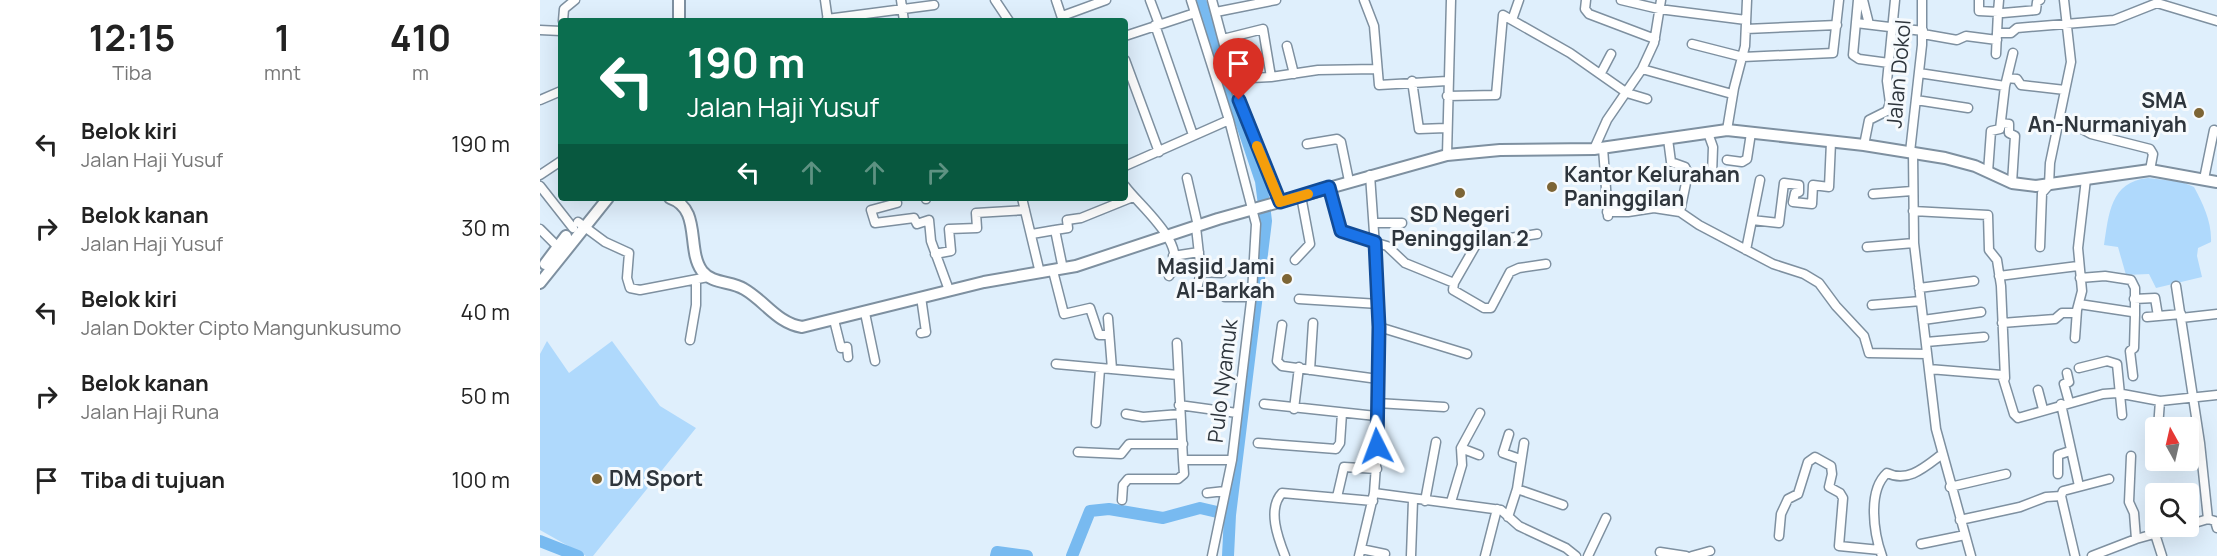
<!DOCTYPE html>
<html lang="id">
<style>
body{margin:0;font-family:Manrope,sans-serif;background:#f2f2f2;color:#222;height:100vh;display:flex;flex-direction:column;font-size:22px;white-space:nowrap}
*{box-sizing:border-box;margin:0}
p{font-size:20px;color:#767676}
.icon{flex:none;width:33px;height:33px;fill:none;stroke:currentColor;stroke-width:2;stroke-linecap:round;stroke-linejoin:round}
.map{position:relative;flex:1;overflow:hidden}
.sheet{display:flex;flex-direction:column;background:#fff;width:540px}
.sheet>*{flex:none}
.banner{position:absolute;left:18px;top:18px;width:570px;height:183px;border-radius:6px;box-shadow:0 6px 24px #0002;background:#0b6e4f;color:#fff;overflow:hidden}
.needle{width:39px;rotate:352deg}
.tools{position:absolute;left:1605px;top:417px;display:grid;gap:12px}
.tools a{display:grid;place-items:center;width:54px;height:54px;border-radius:6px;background:#fff;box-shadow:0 6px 24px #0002;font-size:30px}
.pin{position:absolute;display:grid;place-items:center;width:51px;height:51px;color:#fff;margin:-62px -26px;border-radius:50% 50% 50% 0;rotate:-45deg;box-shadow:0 0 6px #0007}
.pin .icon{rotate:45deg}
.me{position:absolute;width:66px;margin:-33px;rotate:357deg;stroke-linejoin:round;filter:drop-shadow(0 0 4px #0008)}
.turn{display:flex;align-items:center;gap:21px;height:126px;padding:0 30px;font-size:27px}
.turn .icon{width:78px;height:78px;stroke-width:2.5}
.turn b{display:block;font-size:42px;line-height:51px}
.lanes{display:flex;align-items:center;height:57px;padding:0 30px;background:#0003;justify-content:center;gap:30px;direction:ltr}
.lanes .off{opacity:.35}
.eta{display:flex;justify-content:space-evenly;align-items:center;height:102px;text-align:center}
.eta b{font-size:36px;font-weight:700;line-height:42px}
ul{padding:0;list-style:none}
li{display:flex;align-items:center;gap:18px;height:84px;padding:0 30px}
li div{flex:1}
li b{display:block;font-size:22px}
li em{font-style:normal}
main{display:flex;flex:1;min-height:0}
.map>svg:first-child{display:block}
</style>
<main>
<section class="sheet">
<div class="eta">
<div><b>12:15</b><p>Tiba</p></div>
<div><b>1</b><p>mnt</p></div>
<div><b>410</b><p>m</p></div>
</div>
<ul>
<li><svg class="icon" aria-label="left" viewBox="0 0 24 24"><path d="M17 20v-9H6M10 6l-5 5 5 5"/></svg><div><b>Belok kiri</b><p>Jalan Haji Yusuf</p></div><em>190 m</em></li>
<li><svg class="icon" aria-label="right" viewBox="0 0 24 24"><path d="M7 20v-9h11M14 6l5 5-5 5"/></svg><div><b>Belok kanan</b><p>Jalan Haji Yusuf</p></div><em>30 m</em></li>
<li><svg class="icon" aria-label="left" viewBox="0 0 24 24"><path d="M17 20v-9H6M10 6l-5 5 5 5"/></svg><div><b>Belok kiri</b><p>Jalan Dokter Cipto Mangunkusumo</p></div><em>40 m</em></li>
<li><svg class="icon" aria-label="right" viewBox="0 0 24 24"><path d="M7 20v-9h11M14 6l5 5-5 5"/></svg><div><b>Belok kanan</b><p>Jalan Haji Runa</p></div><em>50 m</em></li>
<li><svg class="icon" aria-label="arrive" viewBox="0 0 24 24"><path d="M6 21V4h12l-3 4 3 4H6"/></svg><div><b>Tiba di tujuan</b></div><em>100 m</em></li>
</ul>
</section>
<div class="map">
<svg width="1677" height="556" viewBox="0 0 1677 556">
<rect width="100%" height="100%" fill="#dfeffc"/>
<path fill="#afd9fc" d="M1608 178 1642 182 1654 187C1663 204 1672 222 1671 242L1658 248 1657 256 1662 277 1616 288 1609 274 1586 275 1578 247 1564 245C1569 214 1570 182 1608 178Z
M7 341 29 373 72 341 120 406 156 428 53 556H46L0 530V354Z"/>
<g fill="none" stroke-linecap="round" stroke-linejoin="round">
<path stroke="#78baf0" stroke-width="12" d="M660 0 721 181 726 221 690 515 688 556
M0 541 38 556
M456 556 457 552 487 556
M532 556 550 511 569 509 623 518 660 508 690 515"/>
<g stroke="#7e90a0" stroke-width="11">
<path id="minor" d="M285 0 288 21
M361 0 364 21
M455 0 469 21
M516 0 523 21
M610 0 619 24
M651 0 689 120 716 224 712 293 692 460 672 556
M672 0 699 101 740 202
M824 0 834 26 839 85 907 81
M1046 0 1045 9 1049 14 1115 39
M1081 0 1119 9 1206 20
M1318 0 1313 55 1319 59 1349 63
M1323 0 1329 24
M1439 0V11L1458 12 1456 54
M1459 0 1458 12 1463 13 1496 10 1497 2 1500 0
M676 12 736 0
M525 15 566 0
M287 19 394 5
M972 20 979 0
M23 21 24 9 35 0
M1316 23 1383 31
M615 25 653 135
M1206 29 1297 25
M0 30 21 31
M1457 33H1471L1477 28 1574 20 1617 3 1677 21
M1383 34 1417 40 1426 36 1457 40
M585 36 655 13
M683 39 723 29 731 77
M1152 44 1203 57 1293 53 1299 0
M747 46 754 74
M585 60 619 152
M1102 69 1192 94
M1061 73 1071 54
M1379 73 1465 86
M1467 78 1477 79 1481 85 1525 90
M692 79 731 77 778 70 836 69
M872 81 879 129 906 128
M907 96 956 95 963 15 1030 53 1087 93 1107 99
M0 100 21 91
M1376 100 1428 108
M1520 117 1551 134 1610 149 1613 154 1610 170
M1461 123 1469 124V133L1475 136 1472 183
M1187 130 1194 88 1205 46 1207 0
M1168 133 1173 147 1172 175
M1128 139 1131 162 1145 167 1148 173 1140 212
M767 144 797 139 801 142 809 181
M1324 145 1329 120 1347 111 1350 103 1347 81 1355 0
M1063 148 1068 216
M1054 149 1067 120 1102 69 1114 43 1121 0
M1370 152 1382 45V0
M1373 152 1374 243 1396 429 1431 556
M907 155 911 0
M1187 160 1202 162 1207 159 1211 133
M585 166 689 120
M1448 172 1451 131 1460 129 1465 86 1473 53
M0 175 21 161
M647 178 658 226
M1664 179 1674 130
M0 186 33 228
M585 186C601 208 652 246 629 276
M789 187 799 227 803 233 847 246 865 263 914 283
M1333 194 1372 191
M386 198V199
M482 198 500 273
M357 203 331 210 335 223 374 218 377 224 389 220 391 241 409 290
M1373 211 1448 215 1449 250 1457 260 1461 286 1465 378
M1067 212H1088L1114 208 1140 212 1159 225 1233 264 1264 274 1279 283 1296 306 1324 336 1329 353 1387 354
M1212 220 1239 223 1244 183 1259 185V192L1255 193 1253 202 1272 204 1273 185 1289 187 1291 142
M38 222 65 242 89 253 87 278 90 288 100 290 168 277
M834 223H862
M656 227 661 272 658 285
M0 229 18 247
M492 234 515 230
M997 234 937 243 914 283 913 290 944 308H951L970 272 979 268 1006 264
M1327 247 1374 243
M1500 247 1502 193 1509 185 1510 163 1531 62 1524 0
M1206 250 1220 180
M395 254 411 251 409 229 437 228 436 213 485 210
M633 256 659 252
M755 260 770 244 761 196
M523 269 515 230 528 228 527 220 541 218 593 197
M513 271 524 314 550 308 559 335H569
M661 272 682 273
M1459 276 1538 266
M1540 278 1565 276 1591 280 1595 288V315
M1636 286 1660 443 1668 519
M1379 288 1434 281
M685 297H712
M759 299 839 304
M1594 299 1615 298 1618 316
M1539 304 1592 312 1595 315 1594 348 1590 351 1593 376
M1332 305 1381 301
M325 313 335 361
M1607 317 1641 314
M568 318 572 369
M1641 318 1677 314
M294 320 301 348 307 347 308 357
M1383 320 1441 312
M1462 323 1515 319 1522 313H1536
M742 325 737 361 742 366 838 379
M839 327 927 354
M381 333 386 332 381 297
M1535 338 1537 310 1542 291 1538 248 1546 179
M150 340 156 305V281
M1386 342 1444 337
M637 343 643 460
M516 364 638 375
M1539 368 1567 361 1577 364 1582 415
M1389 369 1462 375 1474 414 1478 418 1563 394 1577 393 1620 401 1677 395
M770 370 773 323
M1527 373 1529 382 1524 384 1529 402
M1498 390 1503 409
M837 403 904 407
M724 404 836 416
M1521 404 1539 486
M639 405 697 413
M754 409 759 367
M586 414 603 417 640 414
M556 423 560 369
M1618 428 1620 401
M969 434 963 453 980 459
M718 443 796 449 800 443 802 413
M921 448 939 455
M538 452 581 454 589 444H643
M1591 456 1589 502 1594 513 1596 539
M1518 474V455L1530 451
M1410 487 1466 474
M977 489 1023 505
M667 493 685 491
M834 493 961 510 979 526 1026 548 1036 556
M1521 496 1535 556
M797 497 804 467 837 469
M582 500 583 485 588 479H638L644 474 643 460H692
M885 501 896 442
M911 502 922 465 921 448 940 413
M968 517 977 489 984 443
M1668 519 1675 521 1677 528
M1420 520 1480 507 1506 497 1521 496 1523 491 1569 479
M1648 525 1668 519
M1615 534 1622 556
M1239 536 1241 514 1248 499 1258 494 1268 462 1275 457 1291 466 1292 474 1289 487 1300 493 1303 498 1299 546 1340 550
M1381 544 1425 535
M821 549 845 554
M1120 552 1146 556
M745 556C738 538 727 509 742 493L833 501
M819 556 834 493 837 452 839 304 830 175
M871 556 873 500
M945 556 957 509
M1048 556 1066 518
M1152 556 1170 551
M1342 556C1334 534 1327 491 1347 473 1368 483 1385 467 1401 455
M1552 556 1596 539 1643 526"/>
</g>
<g stroke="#7e90a0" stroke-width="14">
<path id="major" d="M139 21V0
M130 198C162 209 146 249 162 271 172 284 191 281 204 289 225 301 237 323 262 327L444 282 536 266 678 219 907 155 960 150 1054 149 1187 130 1324 145 1405 158 1435 166 1472 183 1496 186 1610 170 1677 182
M5 264 26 236
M0 283 68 198"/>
</g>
<use href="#minor" stroke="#fff" stroke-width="8"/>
<use href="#major" stroke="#fff" stroke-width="10"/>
</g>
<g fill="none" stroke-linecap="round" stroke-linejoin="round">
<g stroke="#114b97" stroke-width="15">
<path id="route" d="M699 100 740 202 789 187 801 231 835 242 839 327 837 446"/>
</g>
<use href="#route" stroke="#1a73e8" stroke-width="10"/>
<path stroke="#f59e0b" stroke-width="10" d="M717 146 740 202 768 194"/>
</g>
<g fill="#7d6535" stroke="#f6fafd" stroke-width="2">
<circle cx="1659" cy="113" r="6"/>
<circle cx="1012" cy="187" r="6"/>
<circle cx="920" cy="193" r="6"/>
<circle cx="747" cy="279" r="6"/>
<circle cx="57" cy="479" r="6"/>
</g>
<g text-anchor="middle" stroke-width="6" stroke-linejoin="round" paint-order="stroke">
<g font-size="21" fill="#2e353c" stroke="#f6fafd">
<text transform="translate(1359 74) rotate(-85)" y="7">Jalan Dokol</text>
<text transform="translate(683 381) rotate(-83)" y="7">Pulo Nyamuk</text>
</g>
<g font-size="21" font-weight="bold" fill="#2e353c" stroke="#f6fafd" text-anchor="end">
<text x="1647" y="108">SMA<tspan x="1647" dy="24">An-Nurmaniyah</tspan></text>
<text x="1024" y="182" text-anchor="start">Kantor Kelurahan<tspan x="1024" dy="24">Paninggilan</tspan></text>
<text x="920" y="222" text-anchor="middle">SD Negeri<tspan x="920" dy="24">Peninggilan 2</tspan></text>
<text x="735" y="274">Masjid Jami<tspan x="735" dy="24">Al-Barkah</tspan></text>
<text x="69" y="486" text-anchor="start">DM Sport</text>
</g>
</g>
</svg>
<div class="tools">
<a><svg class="needle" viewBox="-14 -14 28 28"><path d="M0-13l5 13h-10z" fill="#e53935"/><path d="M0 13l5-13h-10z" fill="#767676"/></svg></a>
<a><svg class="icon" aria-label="search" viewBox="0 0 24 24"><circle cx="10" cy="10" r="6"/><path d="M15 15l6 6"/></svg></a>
</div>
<div class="pin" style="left:699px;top:100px;background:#d93025"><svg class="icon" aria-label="arrive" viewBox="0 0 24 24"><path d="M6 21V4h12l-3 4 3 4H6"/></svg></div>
<svg class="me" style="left:837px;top:446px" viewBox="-20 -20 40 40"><path d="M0-17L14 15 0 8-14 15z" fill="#1a73e8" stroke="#fff" stroke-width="4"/></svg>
<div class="banner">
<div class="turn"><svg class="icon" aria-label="left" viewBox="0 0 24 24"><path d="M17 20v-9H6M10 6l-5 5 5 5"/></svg><div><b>190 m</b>Jalan Haji Yusuf</div></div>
<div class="lanes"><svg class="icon" aria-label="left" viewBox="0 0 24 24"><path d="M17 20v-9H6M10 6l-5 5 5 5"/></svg><svg class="icon off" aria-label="ahead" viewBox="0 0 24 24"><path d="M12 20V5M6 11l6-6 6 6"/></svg><svg class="icon off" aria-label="ahead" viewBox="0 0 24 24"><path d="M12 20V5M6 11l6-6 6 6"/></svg><svg class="icon off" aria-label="right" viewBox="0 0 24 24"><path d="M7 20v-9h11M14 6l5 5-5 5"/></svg></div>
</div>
</div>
</main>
